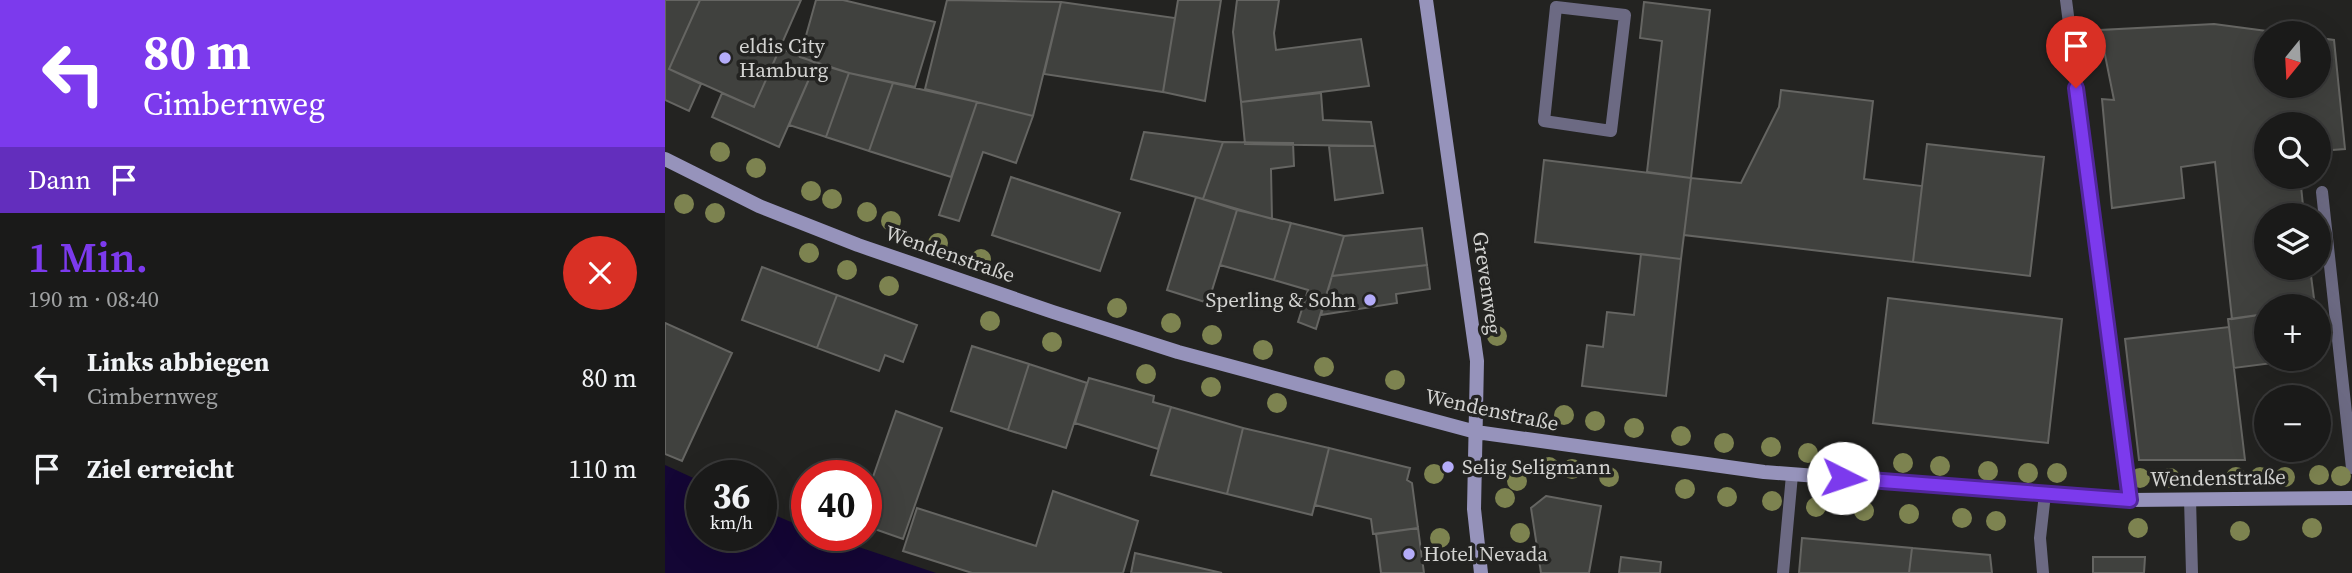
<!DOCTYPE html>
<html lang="de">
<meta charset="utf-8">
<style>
body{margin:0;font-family:"Source Serif 4",serif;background:#232322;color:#f1f3f6;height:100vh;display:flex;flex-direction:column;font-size:26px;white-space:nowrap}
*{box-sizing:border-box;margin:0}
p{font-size:23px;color:#9fa1a2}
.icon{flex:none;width:38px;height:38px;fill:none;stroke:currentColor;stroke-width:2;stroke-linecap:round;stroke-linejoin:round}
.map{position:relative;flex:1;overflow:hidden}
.drawer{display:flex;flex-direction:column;background:#1a1a19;width:665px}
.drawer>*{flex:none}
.banner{background:#7c3aed;color:#fff;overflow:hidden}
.needle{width:46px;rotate:198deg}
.tools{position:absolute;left:1589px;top:21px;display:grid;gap:14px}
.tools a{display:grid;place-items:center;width:77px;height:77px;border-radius:50%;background:#1a1a19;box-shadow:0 7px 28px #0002,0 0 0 2px #383838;font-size:35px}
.speed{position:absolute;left:21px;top:460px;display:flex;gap:14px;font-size:35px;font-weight:700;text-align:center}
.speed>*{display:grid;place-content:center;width:91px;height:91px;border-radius:50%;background:#1a1a19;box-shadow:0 7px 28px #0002,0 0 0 2px #383838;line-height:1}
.speed small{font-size:18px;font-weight:400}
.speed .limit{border:10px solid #d22;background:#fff;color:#111}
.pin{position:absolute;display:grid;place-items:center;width:60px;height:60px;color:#fff;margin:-72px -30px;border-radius:50% 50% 50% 0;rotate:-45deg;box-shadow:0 0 7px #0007}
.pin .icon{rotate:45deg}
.me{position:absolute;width:77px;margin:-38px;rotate:94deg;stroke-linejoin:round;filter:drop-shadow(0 0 5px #0008)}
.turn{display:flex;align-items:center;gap:24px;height:147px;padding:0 28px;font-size:32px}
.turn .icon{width:91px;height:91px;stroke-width:2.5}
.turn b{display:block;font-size:49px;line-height:60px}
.then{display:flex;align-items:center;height:66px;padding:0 28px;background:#0003;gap:14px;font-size:26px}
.round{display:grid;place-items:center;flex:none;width:74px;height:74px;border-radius:37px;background:#232322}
.summary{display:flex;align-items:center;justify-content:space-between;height:119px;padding:0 28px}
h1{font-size:42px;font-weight:600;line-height:52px;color:#7c3aed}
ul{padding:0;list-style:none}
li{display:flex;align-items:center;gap:21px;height:91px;padding:0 28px}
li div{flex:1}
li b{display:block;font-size:26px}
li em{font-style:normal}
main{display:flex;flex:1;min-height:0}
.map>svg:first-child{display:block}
</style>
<main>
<section class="drawer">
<div class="banner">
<div class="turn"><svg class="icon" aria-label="left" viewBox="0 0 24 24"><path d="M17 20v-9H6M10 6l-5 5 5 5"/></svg><div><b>80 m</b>Cimbernweg</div></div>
<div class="then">Dann<svg class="icon" aria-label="arrive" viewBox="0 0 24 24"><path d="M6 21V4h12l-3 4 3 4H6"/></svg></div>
</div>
<div class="summary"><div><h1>1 Min.</h1><p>190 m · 08:40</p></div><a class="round" style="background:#d93025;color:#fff"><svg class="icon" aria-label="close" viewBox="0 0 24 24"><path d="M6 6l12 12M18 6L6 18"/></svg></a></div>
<ul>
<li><svg class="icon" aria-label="left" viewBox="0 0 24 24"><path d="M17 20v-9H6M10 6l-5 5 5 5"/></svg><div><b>Links abbiegen</b><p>Cimbernweg</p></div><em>80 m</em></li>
<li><svg class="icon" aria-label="arrive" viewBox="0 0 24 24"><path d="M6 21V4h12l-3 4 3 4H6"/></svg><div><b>Ziel erreicht</b></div><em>110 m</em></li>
</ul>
</section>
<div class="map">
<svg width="1687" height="573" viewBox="0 0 1687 573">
<rect width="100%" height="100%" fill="#232321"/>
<path fill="#140635" d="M0 465 37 482V536H96V509L142 529V536H161L271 573H0Z"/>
<path fill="#40413e" stroke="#656562" stroke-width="2" d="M0 0H35L4 69 36 84 24 111 0 100Z
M35 0H136L89 107 4 69Z
M151 0H178L270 22 250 87 184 73 135 57Z
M282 0 396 2 368 116 260 89Z
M513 0H556L540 101 498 92Z
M572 0H614L609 33 611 50 696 39 704 86 576 102 568 32Z
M396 2 510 18 498 92 379 74Z
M979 2 1045 10 1026 178 982 172 997 41 975 38Z
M1549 24 1617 33H1601V86H1654V38L1669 40 1680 149 1654 151V124H1601V177H1635L1639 215H1601V268H1645L1650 306H1601V314L1567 319 1550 162 1516 167 1519 198 1447 208 1437 99 1449 100 1435 30Z
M115 48 151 63 114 147 47 117 57 93 89 107Z
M151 63 184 73 161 137 124 125Z
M184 73 228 83 204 151 161 137Z
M228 83 312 102 286 177 204 151Z
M1116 90 1208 101 1199 179 1257 186 1248 262 1019 235 1026 178 1076 183 1114 107Z
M656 93 658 120 706 122 710 146 580 144 576 102Z
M312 102 368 116 351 163 318 152 294 221 274 215Z
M479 132 558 142 538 199 466 179Z
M558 142 628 143 629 166 606 169 607 219 538 199Z
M1262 144 1379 157 1365 276 1248 262Z
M664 146H710L718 193 670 200Z
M879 160 1026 178 1016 259 870 242Z
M346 177 455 213 435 271 327 235Z
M531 197 572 210 543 303 502 290Z
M572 210 626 223 609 280 555 265Z
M626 223 679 236 651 329 633 322 643 290 609 280Z
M757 228 762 265 667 276 679 236Z
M976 254 1016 259 1001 396 917 386 922 345 938 347 942 312 969 315Z
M762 265 765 289 731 294 732 303 656 315 667 276Z
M97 267 172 295 152 348 77 320Z
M172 295 252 325 238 362 220 355 214 371 152 348Z
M1223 298 1397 319 1383 443 1208 423Z
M1601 314V359H1639L1569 368 1563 319Z
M0 323 67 353 17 461 0 454Z
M1564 327 1580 460H1474L1460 339Z
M307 346 364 364 343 430 286 411Z
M364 364 422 383 401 448 343 430Z
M424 378 489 396 488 402 506 407 493 449 410 423Z
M506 407 578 428 562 494 486 475Z
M231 411 277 428 238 539 201 526V497Z
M578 428 664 448 647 515 562 494Z
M664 448 745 468 742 480 747 483 753 528 708 534 706 519 650 505Z
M388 491 473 521 458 573H307L238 551 252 508 371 546Z
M881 496 936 506 924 573H876L866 508Z
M753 528 759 573H716L711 534Z
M1137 538 1247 548 1244 573H1134Z
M1247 548 1325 555 1327 573H1244Z
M470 553 557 573H466Z
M956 557 996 562 995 573H954Z
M1428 557H1480L1479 573H1428Z"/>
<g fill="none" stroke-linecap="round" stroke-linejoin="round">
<path stroke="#6c6a83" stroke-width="12" d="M1401 0 1465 500
M891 7 960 15 946 131 879 121Z
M1657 192 1687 468
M1525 499 1527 573
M1118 573 1127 475
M1378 573 1375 538 1380 494"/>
<path stroke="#9693bb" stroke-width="14" d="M761 0 812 361 809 509 816 573
M0 159 94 206 193 245 388 312 513 352 811 432 1099 472 1465 500 1687 498"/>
</g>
<g fill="#7d8350">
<circle cx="55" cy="152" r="10"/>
<circle cx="91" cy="168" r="10"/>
<circle cx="146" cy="191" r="10"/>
<circle cx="167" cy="199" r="10"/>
<circle cx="19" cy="204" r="10"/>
<circle cx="202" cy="212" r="10"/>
<circle cx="50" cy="213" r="10"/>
<circle cx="226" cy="221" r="10"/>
<circle cx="273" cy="243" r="10"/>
<circle cx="144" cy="253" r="10"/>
<circle cx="316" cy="259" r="10"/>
<circle cx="182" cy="270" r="10"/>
<circle cx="224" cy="286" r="10"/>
<circle cx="452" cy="308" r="10"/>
<circle cx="325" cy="321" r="10"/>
<circle cx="506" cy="323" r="10"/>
<circle cx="547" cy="335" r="10"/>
<circle cx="832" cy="336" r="10"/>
<circle cx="387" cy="342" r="10"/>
<circle cx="598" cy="350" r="10"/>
<circle cx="659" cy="367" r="10"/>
<circle cx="481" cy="374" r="10"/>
<circle cx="730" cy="380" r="10"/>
<circle cx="546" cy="387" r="10"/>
<circle cx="612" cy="403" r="10"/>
<circle cx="899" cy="415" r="10"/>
<circle cx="930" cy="421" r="10"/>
<circle cx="969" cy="428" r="10"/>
<circle cx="1016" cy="436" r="10"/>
<circle cx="1059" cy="443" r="10"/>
<circle cx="1106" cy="447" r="10"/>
<circle cx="1143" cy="453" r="10"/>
<circle cx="1192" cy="459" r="10"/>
<circle cx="1238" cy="463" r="10"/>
<circle cx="1275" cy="466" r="10"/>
<circle cx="884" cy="467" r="10"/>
<circle cx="907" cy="469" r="10"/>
<circle cx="1323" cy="471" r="10"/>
<circle cx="1363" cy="473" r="10"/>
<circle cx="1392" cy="473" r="10"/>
<circle cx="769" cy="474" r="10"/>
<circle cx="1654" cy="475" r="10"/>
<circle cx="1676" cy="476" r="10"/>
<circle cx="944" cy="477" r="10"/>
<circle cx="1571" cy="477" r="10"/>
<circle cx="1595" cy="477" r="10"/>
<circle cx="1620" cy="477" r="10"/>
<circle cx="1475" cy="478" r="10"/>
<circle cx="1505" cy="478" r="10"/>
<circle cx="852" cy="481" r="10"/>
<circle cx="1020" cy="489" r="10"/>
<circle cx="1062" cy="497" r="10"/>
<circle cx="840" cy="498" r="10"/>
<circle cx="1107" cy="501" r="10"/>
<circle cx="1151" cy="507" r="10"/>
<circle cx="1199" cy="511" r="10"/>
<circle cx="1244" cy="514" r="10"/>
<circle cx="1297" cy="518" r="10"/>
<circle cx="1331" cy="521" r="10"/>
<circle cx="1473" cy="528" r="10"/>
<circle cx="1647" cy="528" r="10"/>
<circle cx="1575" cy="531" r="10"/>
<circle cx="855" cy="533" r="10"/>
<circle cx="775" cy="538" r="10"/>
</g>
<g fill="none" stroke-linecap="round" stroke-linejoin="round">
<g stroke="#51269a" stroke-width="18">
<path id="route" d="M1178 478 1465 500 1411 88"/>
</g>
<use href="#route" stroke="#7c3aed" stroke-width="12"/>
</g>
<g fill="#b4acf9" stroke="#232321" stroke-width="2.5">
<circle cx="60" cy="58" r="7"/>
<circle cx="705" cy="300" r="7"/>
<circle cx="783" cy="467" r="7"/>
<circle cx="744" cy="554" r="7"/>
</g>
<g text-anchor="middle" stroke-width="7" stroke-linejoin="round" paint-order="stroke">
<g font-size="21" fill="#d3d3d1" stroke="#232321" text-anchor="start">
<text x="74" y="53">eldis City<tspan x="74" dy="24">Hamburg</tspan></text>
<text x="691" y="307" text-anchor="end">Sperling &amp; Sohn</text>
<text x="797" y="474">Selig Seligmann</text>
<text x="758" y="561">Hotel Nevada</text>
</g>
<g font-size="21" fill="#d3d3d1" stroke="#232321">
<text transform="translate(285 254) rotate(19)" y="7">Wendenstraße</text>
<text transform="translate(822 283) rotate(82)" y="7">Grevenweg</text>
<text transform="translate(827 410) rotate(12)" y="7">Wendenstraße</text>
<text transform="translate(1553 478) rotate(-1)" y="7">Wendenstraße</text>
</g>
</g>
</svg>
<div class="tools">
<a><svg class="needle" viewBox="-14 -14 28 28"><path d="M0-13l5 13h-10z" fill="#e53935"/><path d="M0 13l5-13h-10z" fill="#9fa1a2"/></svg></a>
<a><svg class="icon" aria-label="search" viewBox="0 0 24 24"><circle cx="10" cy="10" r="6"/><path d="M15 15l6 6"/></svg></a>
<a><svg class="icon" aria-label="layers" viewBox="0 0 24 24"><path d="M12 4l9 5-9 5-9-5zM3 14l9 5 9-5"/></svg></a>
<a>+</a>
<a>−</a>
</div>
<div class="speed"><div>36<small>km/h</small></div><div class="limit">40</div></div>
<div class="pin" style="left:1411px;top:88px;background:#d93025"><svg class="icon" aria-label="arrive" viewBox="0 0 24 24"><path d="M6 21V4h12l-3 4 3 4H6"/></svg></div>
<svg class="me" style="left:1178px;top:478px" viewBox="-20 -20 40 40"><circle r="19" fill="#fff"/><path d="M0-13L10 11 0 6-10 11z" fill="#7c3aed"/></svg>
</div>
</main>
